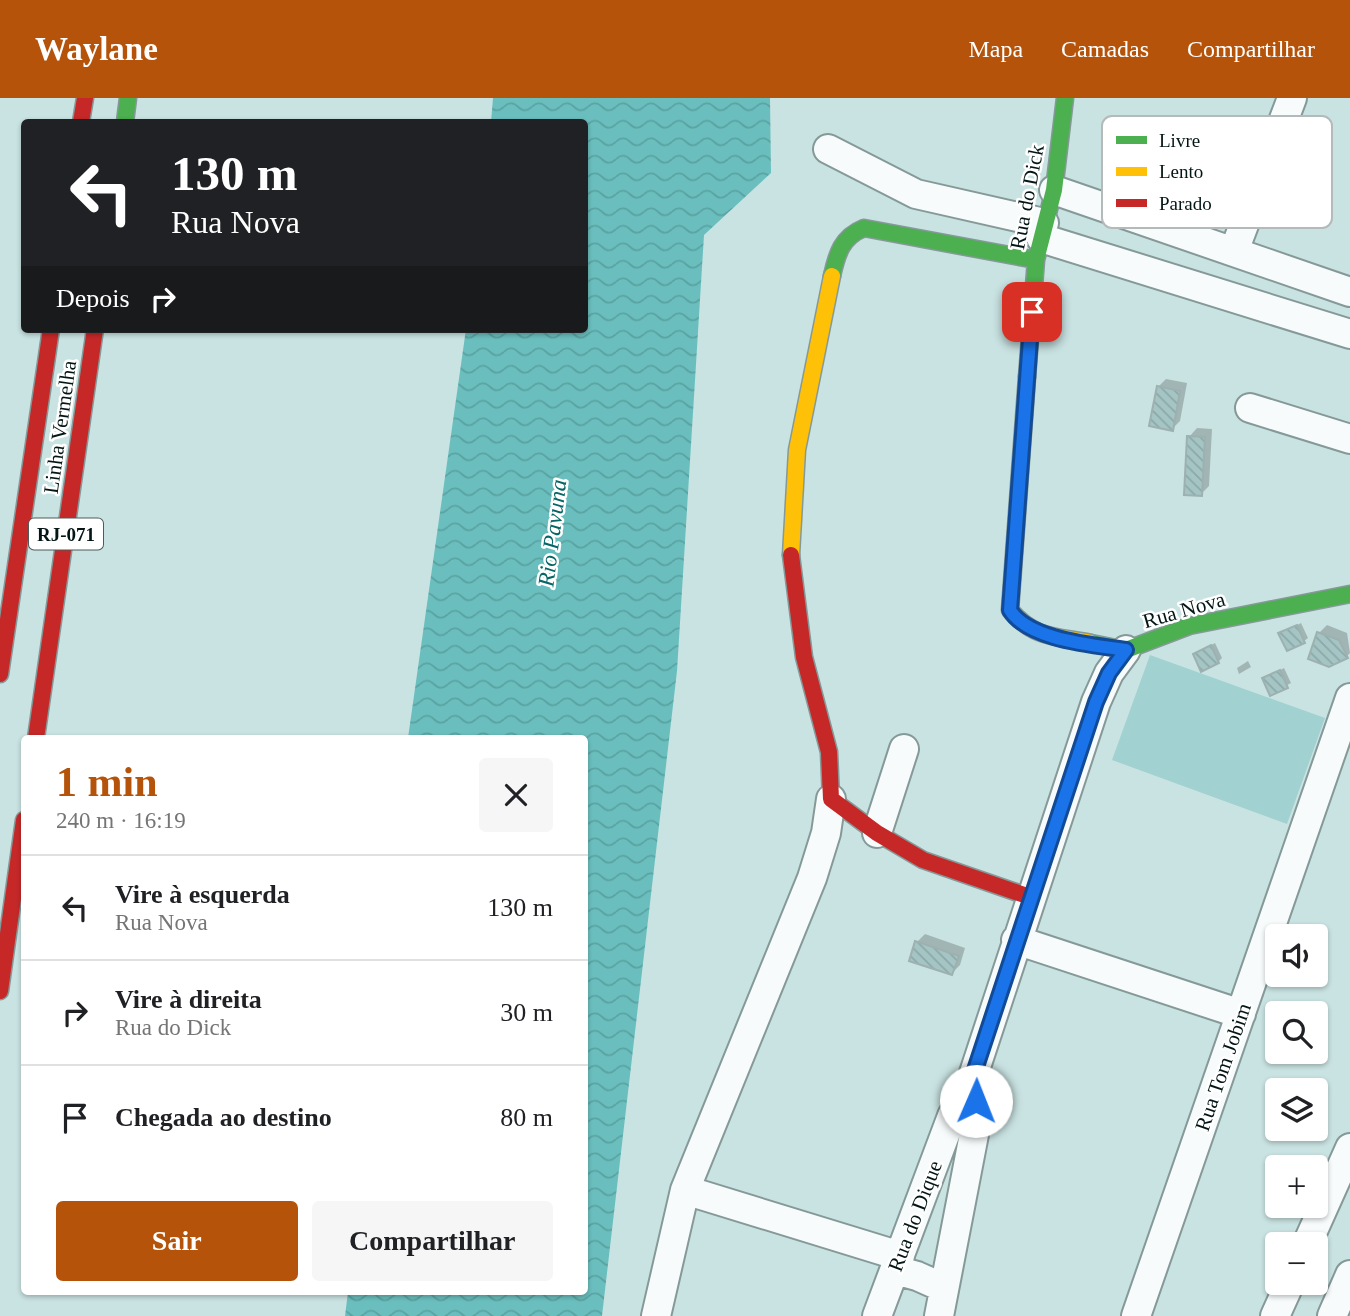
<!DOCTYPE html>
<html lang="pt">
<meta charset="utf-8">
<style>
body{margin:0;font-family:"Times New Roman",serif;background:#f6f6f6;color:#202124;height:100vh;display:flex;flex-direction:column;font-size:26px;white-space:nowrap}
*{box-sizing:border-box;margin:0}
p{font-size:23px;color:#757577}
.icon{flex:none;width:38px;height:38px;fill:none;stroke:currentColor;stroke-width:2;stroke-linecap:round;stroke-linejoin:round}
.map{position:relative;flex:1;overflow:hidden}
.panel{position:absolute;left:21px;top:637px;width:567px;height:560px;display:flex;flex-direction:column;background:#fff;border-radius:7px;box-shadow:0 2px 5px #0004}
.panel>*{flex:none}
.guide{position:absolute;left:21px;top:21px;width:567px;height:214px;border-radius:7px;box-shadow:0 2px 5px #0004;background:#202124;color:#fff;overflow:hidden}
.tools{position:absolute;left:1265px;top:826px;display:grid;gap:14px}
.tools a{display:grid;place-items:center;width:63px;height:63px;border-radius:7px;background:#fff;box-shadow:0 2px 5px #0004;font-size:35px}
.pin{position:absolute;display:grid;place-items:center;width:60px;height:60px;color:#fff;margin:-30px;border-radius:14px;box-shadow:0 4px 10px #0006}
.me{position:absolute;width:77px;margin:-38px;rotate:1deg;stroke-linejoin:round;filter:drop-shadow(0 0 5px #0008)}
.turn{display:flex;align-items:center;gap:24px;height:147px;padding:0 35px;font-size:32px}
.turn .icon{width:91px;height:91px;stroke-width:2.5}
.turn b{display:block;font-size:49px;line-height:60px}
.then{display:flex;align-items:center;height:66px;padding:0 35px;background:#0003;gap:14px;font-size:26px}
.round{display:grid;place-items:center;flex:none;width:74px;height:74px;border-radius:7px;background:#f6f6f6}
.summary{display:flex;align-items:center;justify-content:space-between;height:119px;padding:0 35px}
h1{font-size:42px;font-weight:800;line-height:52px;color:#b45309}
.button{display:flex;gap:14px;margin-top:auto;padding:14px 35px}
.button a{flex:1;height:80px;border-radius:7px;background:#b45309;color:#fff;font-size:28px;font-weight:800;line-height:80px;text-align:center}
.button a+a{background:#f6f6f6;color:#202124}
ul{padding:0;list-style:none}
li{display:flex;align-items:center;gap:21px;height:105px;padding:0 35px;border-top:2px solid #e0e0e0}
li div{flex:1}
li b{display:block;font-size:26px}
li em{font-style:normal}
header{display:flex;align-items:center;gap:42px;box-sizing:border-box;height:98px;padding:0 35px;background:#b45309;color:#fff}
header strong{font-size:33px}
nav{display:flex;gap:38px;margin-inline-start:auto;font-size:24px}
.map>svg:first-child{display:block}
</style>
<header>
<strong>Waylane</strong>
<nav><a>Mapa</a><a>Camadas</a><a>Compartilhar</a></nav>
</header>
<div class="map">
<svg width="1350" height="1218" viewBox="0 0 1350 1218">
<defs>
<pattern id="water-waves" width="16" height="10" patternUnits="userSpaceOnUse" patternTransform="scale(1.75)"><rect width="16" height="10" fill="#6abfbe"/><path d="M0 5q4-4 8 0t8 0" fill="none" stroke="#5aa3a2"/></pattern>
<pattern id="building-back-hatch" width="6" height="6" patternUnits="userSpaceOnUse" patternTransform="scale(1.75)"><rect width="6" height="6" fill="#a5c5c5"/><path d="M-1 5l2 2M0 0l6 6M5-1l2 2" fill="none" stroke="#8ca8a8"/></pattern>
</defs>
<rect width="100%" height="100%" fill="#c9e3e2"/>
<path fill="#a1d1d0" d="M1150 557 1325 620 1287 726 1112 662Z"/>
<path fill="url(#water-waves)" d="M493 0H770L771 75 704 137 677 573 602 1218H345L348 1194H584V640H408L466 231H584V24H491Z"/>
<path fill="#0003" d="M1166 281 1187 285 1180 323 1172 331 1158 289Z
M1197 330 1212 331 1209 388 1201 396 1189 339Z
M1301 525 1308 540 1304 543 1281 536Z
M1327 527 1347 535 1350 555 1347 558 1319 535Z
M1215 545 1222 560 1218 564 1195 556Z
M1248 563 1251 569 1239 576 1237 570Z
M1284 570 1291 585 1271 596 1264 581Z
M925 836 965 850 960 867 952 875 917 844Z"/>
<path fill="url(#building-back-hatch)" stroke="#9db1b0" stroke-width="2" d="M1157 288 1180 293 1173 333 1149 328Z
M1187 338 1205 339 1202 398 1184 397Z
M1297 527 1305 545 1287 553 1278 535Z
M1317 534 1339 542 1348 560 1329 569 1308 561Z
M1211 547 1219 565 1201 574 1193 556Z
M1280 572 1288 590 1270 598 1262 580Z
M915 843 959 858 952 877 909 863Z"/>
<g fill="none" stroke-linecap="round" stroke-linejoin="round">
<g stroke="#859998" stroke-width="32">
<path id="street" d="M828 51 916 96 1044 125
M1054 92 1350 194
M1041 140 1350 236
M1234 153 1292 0
M1250 310 1350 341
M877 735 904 651
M1016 842 1241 916
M685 1092 900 1158
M1307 1146 1350 1050
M895 1172 917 1178 944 1190
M656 1218 685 1092 812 780 826 735 831 701
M877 1218 952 1018 972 981 1096 604 1109 575 1126 552
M939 1218 976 1026 972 981
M1136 1218 1350 600
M1275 1218 1290 1185
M1332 1218 1350 1177"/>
</g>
<g stroke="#859998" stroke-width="19">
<path id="fast" d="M125 24 128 0
M832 178C837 155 842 139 864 130L1036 162
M1027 279 1036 162 1054 92 1065 0
M1091 545 1126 552 1189 528 1350 496"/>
</g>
<g stroke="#859998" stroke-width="19">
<path id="slow" d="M1027 279 1010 512C1035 541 1055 538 1091 545
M791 457 797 352 832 178"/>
</g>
<g stroke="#859998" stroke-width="19">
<path id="jam" d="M81 24 85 0
M791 457 804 559 829 654 831 701 877 735 923 762 1030 799
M0 576 51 231
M36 640 95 231
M0 893 24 722"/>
</g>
<use href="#street" stroke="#f7fbfb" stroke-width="28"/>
<use href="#fast" stroke="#4caf50" stroke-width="16"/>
<use href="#slow" stroke="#ffc107" stroke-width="16"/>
<use href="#jam" stroke="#c62828" stroke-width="16"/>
</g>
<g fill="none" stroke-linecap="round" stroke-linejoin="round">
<g stroke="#114b97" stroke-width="18">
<path id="route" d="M976 1003 972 981 1096 604 1109 575 1126 552C1093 547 1028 542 1010 512L1032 214"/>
</g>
<use href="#route" stroke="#1a73e8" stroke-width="12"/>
</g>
<g text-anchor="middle" stroke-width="5" stroke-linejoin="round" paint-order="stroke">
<rect fill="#fff" stroke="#4f5b5b" stroke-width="2" x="29" y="420.5" width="74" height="31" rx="5"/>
<g font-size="19" font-weight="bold" fill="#041515">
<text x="66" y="443">RJ-071</text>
</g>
<g font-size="21" fill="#041515" stroke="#fff">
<text transform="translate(1027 99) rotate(-79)" y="7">Rua do Dick</text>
<text transform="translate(60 329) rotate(-82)" y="7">Linha Vermelha</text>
<text transform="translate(1184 512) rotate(-16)" y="7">Rua Nova</text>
<text transform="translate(1223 969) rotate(-71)" y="7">Rua Tom Jobim</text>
<text transform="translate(915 1118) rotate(-69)" y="7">Rua do Dique</text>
</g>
<g font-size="23" font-style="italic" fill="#066565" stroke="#fff">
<text transform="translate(552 435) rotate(-83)" y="8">Rio Pavuna</text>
</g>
</g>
<rect x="1102" y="18" width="230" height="112" rx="10" fill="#fff" stroke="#b4b9b9" stroke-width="2"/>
<rect x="1116" y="38" width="31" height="8" fill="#4caf50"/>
<rect x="1116" y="69" width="31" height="9" fill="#ffc107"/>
<rect x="1116" y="101" width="31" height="8" fill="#c62828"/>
<g font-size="19" fill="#041515">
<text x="1159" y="49">Livre</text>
<text x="1159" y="80">Lento</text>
<text x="1159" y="112">Parado</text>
</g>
</svg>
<div class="tools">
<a><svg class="icon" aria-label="sound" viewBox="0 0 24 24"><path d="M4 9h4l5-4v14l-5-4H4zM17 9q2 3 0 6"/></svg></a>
<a><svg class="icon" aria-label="search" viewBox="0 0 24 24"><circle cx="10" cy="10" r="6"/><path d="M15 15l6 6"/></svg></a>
<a><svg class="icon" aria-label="layers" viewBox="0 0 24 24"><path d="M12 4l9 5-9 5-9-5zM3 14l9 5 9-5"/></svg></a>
<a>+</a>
<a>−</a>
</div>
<div class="pin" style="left:1032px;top:214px;background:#d93025"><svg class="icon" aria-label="arrive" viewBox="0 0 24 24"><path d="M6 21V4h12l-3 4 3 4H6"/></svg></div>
<svg class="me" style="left:976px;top:1003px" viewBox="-20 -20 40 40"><circle r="19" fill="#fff"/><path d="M0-13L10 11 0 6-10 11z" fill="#1a73e8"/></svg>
<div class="guide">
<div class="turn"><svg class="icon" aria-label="left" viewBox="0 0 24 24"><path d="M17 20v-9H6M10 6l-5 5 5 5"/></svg><div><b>130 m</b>Rua Nova</div></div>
<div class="then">Depois<svg class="icon" aria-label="right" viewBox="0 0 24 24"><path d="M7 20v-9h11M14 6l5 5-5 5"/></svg></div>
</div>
<section class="panel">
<div class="summary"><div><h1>1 min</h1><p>240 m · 16:19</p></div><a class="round"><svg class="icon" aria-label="close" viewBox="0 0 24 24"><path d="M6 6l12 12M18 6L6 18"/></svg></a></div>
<ul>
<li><svg class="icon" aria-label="left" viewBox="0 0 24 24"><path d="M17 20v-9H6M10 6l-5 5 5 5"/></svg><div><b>Vire à esquerda</b><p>Rua Nova</p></div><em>130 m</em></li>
<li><svg class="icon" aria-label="right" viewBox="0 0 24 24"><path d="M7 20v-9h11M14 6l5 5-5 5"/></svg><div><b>Vire à direita</b><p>Rua do Dick</p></div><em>30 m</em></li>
<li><svg class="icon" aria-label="arrive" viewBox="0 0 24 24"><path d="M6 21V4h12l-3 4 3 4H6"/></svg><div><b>Chegada ao destino</b></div><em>80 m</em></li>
</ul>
<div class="button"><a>Sair</a><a>Compartilhar</a></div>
</section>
</div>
